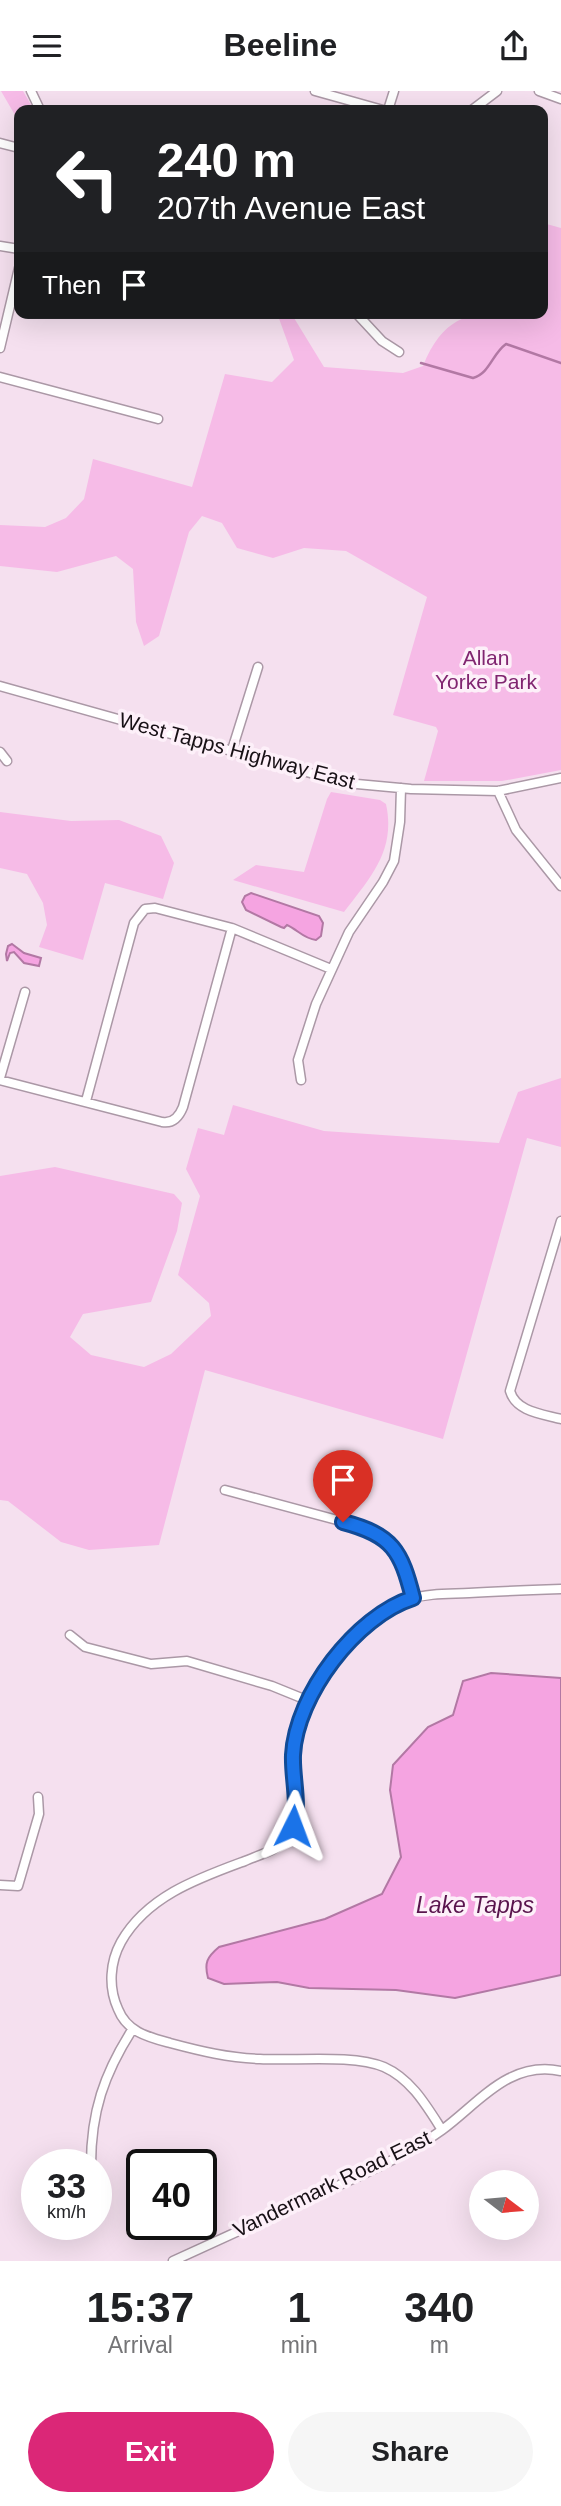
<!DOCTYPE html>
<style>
body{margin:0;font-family:Arial,sans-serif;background:#f6f6f6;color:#202124;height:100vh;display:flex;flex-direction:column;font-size:26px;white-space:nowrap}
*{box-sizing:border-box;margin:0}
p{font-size:23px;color:#757577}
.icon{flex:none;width:38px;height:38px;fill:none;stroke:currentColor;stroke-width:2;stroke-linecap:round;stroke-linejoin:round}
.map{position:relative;height:2170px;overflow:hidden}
.sheet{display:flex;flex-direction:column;background:#fff;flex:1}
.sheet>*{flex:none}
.hud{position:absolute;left:14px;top:14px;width:534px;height:214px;border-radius:14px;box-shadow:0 7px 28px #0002;background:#202124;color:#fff;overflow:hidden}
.needle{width:46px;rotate:106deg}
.fabs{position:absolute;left:469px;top:2079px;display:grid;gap:14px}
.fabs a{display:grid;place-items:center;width:70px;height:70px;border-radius:50%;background:#fff;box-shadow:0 7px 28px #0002;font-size:35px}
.speed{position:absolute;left:21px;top:2058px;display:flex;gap:14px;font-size:35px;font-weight:700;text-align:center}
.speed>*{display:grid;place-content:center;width:91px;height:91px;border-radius:50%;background:#fff;box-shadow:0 7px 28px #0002;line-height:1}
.speed small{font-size:18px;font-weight:400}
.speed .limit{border:4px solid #111;border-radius:10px;background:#fff;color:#111}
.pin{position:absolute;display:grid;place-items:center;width:60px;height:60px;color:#fff;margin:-72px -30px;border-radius:50% 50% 50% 0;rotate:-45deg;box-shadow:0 0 7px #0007}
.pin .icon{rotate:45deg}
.me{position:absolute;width:77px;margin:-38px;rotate:3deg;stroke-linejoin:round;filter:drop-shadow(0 0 5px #0008)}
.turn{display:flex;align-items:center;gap:24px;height:147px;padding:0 28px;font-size:32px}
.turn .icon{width:91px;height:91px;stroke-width:2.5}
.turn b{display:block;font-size:49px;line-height:60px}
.then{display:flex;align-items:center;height:66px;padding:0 28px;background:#0003;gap:14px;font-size:26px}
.eta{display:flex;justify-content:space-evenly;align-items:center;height:119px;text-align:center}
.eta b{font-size:42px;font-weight:800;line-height:49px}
.action{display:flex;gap:14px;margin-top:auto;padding:14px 28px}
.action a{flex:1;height:80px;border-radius:42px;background:#db2777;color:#fff;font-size:28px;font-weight:800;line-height:80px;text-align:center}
.action a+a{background:#f6f6f6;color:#202124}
header{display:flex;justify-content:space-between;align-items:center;height:91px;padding:0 28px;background:#fff;font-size:32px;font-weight:800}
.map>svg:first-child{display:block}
</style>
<header><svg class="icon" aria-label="menu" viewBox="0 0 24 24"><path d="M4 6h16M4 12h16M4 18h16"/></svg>Beeline<svg class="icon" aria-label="share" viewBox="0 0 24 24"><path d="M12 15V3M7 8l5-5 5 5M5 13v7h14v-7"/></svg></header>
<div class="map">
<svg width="561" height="2170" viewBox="0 0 561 2170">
<rect width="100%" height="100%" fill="#f5e0ef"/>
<path fill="#f6bbe7" d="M1 0H23L34 19H19V31Z
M543 132 561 137V679L502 690H424L438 640 436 636 393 624 427 506 346 460 304 457 273 467 237 457 222 432 202 425 189 441 159 545 144 555 136 531 133 478 116 465 57 481 0 475V434L45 436 66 427 84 408 93 368 192 396 225 283 272 291 294 269 277 222H291L324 276 403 282 423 275C448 212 485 222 542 222Z
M331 701 380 709 386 713C396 759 371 786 344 821L233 789 256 774 304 781 327 708Z
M0 721 71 730 119 729 161 745 174 772 163 808 105 792 83 869 39 856 47 834 43 812 27 783 0 777Z
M561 987V1056L527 1047 443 1348 205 1279 159 1454 89 1459 61 1451 8 1410 0 1409V1085L55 1076 174 1103 182 1112 177 1140 151 1211 83 1223 70 1246 91 1264 144 1276 171 1263 211 1225 209 1212 178 1184 200 1105 186 1078 198 1037 224 1044 233 1014 324 1040 499 1052 518 1001Z"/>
<path fill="#f5a4e1" stroke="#b278a4" stroke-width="2" d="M251 802 319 825 323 832 321 845 316 849C304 848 298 839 287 834L284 837 281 836 246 819 242 811 245 805Z
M12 853 24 862 41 867 39 875 24 872 14 861 10 862 7 870 6 863 8 855Z
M491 1582 561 1587V1884L455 1907 396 1899 309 1897 277 1891 224 1893 208 1887C204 1872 207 1866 219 1856L325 1828 382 1803 401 1766 390 1699 393 1674 428 1636 453 1624 463 1590Z"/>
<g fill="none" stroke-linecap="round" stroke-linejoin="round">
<path stroke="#b278a4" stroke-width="2.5" d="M421 272 473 287C490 282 492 263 506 253L561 272"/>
<g stroke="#ab98a6" stroke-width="11">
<path id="minor" d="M31 0 40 19
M315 0 383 19
M539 0 561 8
M388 19 394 0
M472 19 497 0
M0 52 19 57
M0 155 19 158
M356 222 382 250 399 261
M0 257 19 177
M0 286 158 328
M0 595 346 692 411 698 498 700 561 687
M232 659 258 576
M0 661 7 670
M498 700 516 739 561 795
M0 987 25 901
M0 989 162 1031C173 1033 179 1026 183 1016L232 837
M301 989 298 969 316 913 349 841 383 791 394 770 400 731 401 697
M86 1010 134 832 145 818 155 817 232 837 331 878
M561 1130 510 1300C516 1321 543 1323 561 1328
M225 1399 367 1437C401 1455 404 1473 413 1507
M70 1544 85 1556 151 1573 187 1570 272 1595 309 1610
M0 1794 18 1795 39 1723 38 1706
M442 2039C426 2014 411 1988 384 1976 353 1963 295 1970 260 1968 229 1967 200 1960 170 1952 148 1946 127 1941 118 1918 108 1896 110 1871 121 1851 147 1805 199 1787 245 1770 259 1764 278 1759 288 1746 305 1724 291 1687 293 1661 296 1630 313 1598 331 1573 352 1546 377 1520 410 1508 429 1502 449 1503 469 1502 500 1500 530 1499 561 1498
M91 2074C91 2021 104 1983 132 1939
M173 2170C223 2147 273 2124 324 2101 364 2083 406 2065 442 2039 479 2012 509 1969 561 1980"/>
</g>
<use href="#minor" stroke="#fff" stroke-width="8"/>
</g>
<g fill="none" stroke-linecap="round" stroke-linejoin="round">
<g stroke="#114b97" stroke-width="18">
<path id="route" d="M293 1735C300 1713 292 1687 293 1664 296 1604 356 1525 413 1507 401 1460 393 1444 343 1431"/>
</g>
<use href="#route" stroke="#1a73e8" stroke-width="12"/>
</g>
<g text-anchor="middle" stroke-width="7" stroke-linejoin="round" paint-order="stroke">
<g font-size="21" fill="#802570" stroke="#fdf0f9">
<text x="486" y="574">Allan<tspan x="486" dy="24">Yorke Park</tspan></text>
</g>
<g font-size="21" fill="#171015" stroke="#fdf0f9">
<text transform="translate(237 660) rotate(15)" y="7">West Tapps Highway East</text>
<text transform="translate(332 2093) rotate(-26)" y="7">Vandermark Road East</text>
</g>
<g font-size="23" font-style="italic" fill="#59144d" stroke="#fdf0f9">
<text x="475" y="1822">Lake Tapps</text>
</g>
</g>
</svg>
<div class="fabs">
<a><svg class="needle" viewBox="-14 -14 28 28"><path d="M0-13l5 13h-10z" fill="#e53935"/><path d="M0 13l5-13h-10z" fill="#757577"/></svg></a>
</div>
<div class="speed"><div>33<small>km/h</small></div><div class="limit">40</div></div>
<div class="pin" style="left:343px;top:1431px;background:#d93025"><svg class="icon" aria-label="arrive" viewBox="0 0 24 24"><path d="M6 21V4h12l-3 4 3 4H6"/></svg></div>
<svg class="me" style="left:293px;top:1735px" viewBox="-20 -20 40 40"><path d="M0-17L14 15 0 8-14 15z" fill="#1a73e8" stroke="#fff" stroke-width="4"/></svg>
<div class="hud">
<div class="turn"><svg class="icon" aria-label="left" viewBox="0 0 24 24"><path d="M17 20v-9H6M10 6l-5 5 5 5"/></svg><div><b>240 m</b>207th Avenue East</div></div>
<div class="then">Then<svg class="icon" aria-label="arrive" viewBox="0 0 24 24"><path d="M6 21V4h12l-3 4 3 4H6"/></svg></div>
</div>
</div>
<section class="sheet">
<div class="eta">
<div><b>15:37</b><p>Arrival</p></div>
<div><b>1</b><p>min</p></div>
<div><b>340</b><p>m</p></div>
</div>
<div class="action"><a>Exit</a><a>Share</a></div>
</section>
